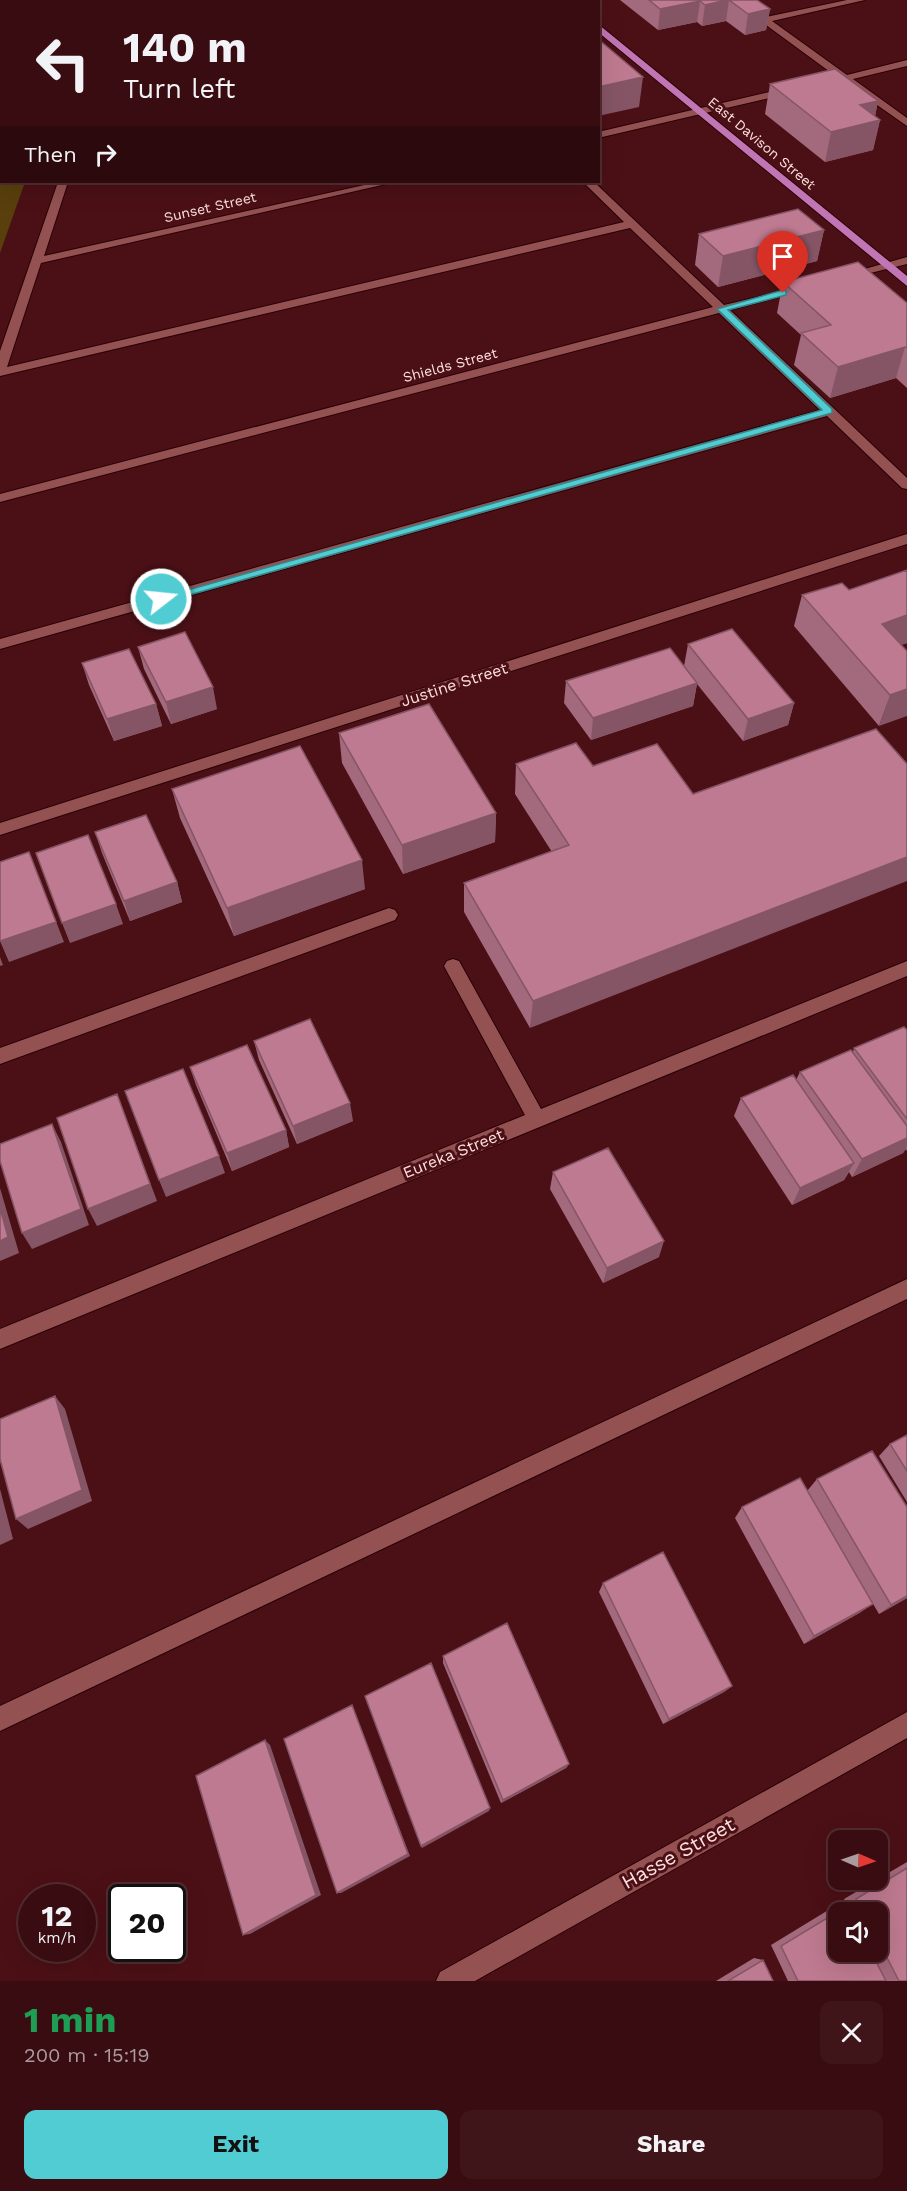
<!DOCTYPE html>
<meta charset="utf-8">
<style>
body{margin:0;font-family:"Work Sans",sans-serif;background:#3f1519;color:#f1f3f6;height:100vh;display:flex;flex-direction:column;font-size:22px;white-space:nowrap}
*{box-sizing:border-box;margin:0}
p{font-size:20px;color:#ab9b9f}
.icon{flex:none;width:33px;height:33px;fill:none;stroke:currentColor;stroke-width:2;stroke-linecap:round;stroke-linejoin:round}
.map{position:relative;height:1981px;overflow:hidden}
.details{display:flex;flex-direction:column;background:#380c10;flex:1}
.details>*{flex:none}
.top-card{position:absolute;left:0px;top:0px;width:600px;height:183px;box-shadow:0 6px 24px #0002,0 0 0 2px #522c30;background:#380c10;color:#f1f3f6;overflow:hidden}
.needle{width:39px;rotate:92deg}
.tools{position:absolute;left:828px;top:1830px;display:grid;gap:12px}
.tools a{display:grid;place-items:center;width:60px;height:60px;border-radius:12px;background:#380c10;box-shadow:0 6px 24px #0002,0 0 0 2px #522c30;font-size:30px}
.speed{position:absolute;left:18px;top:1884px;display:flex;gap:12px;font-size:30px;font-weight:700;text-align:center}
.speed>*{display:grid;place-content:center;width:78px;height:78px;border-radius:50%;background:#380c10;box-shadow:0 6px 24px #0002,0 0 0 2px #522c30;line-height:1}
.speed small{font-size:15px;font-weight:400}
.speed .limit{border:3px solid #111;border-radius:9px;background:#fff;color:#111}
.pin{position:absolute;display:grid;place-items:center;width:51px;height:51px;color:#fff;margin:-62px -26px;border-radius:50% 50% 50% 0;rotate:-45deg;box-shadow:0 0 6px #0007}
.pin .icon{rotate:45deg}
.me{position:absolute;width:66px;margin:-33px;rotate:74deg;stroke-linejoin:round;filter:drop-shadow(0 0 4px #0008)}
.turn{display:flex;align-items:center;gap:21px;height:126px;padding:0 24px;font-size:27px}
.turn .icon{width:78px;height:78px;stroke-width:2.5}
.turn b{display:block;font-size:42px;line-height:51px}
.then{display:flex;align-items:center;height:57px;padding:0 24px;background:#0003;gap:12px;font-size:22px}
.round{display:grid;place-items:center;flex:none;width:63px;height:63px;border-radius:12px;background:#3f1519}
.headline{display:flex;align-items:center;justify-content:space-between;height:102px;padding:0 24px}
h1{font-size:36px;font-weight:700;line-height:45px;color:#1e9e55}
.button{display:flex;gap:12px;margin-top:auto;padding:12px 24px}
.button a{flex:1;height:69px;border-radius:12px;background:#51ccd2;color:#111;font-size:24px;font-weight:700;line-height:69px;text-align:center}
.button a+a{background:#3f1519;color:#f1f3f6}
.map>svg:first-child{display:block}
</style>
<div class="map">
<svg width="907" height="1981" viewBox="0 0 907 1981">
<rect width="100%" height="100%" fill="#4b1016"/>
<path fill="#583f0c" d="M0 0 27 1 2 2V182H25L0 253Z"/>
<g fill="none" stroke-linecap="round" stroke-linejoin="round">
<g stroke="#290005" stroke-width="2">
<path id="minor" d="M118 0H128L118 2Z
M143 0H159L142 2Z
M393 0H403V2H394Z
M492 0H507L491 2Z
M732 0H743L766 17 847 0H865L772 21 847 75 907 60V66L853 79 907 118V126L843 81 820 85V81L837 77Z
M791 87 796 90 795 92 598 138V132Z
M58 182H68L44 256 378 182H395L41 263 7 367 624 222 583 182H594L724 305 809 285V289L730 310 907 478V489L902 488 827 416 0 649V639L820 410 719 313 0 502V494L713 307 630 228 0 376V351Z
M907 257V264L846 279 840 276Z
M907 534V544L0 835V823Z
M389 908 395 910 398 915 395 920 0 1064V1048Z
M453 959 459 961 541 1109 907 961V976L0 1349V1329L525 1115 444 966 447 961Z
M907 1279V1299L0 1731V1706Z
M907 1712V1738L475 1981H436L440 1972Z"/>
</g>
<g stroke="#290005" stroke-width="2">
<path id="major" d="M561 0H571V2H562Z
M598 24 907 276V286L598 32Z"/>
</g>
<use href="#minor" fill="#935152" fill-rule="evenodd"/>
<use href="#major" fill="#c175b4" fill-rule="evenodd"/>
</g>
<path fill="#a3697c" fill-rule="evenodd" d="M620 0H757L770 9 766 30 745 35 726 21 702 26 697 22 658 30Z
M770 84 878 101 875 116 880 120 873 150 825 162 765 114Z
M824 230 817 261 718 287 695 265 699 234Z
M783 282 907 303V388L896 378 830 398 794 365 801 335 777 313Z
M907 570V643L901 645 907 651 879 726 794 626 802 595 849 590Z
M688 644 794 703 788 725 743 741 697 684 693 706 591 740 564 703 566 681 684 666Z
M138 647 217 709 171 724 144 669Z
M82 663 156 704 162 726 114 741 89 685Z
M339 733 496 813 495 842 403 874 342 763Z
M516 764 593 766 530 1028 464 912V883L552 852 515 794Z
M172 789 365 889 234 936 180 818Z
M95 832 177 882 182 902 130 921 102 853Z
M907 1030V1151L906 1149 903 1153 852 1177 849 1172 844 1180 792 1205 734 1116 741 1098 796 1080 800 1072 853 1052 854 1048Z
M254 1041 353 1121 297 1144 259 1060Z
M190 1067 286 1130 289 1147 232 1171 196 1085Z
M553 1172 659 1257 603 1283 550 1189Z
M907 1435V1502L879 1456 890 1444Z
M817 1479 907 1507V1598L879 1614 807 1491Z
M742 1507 861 1612 804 1644 735 1518Z
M603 1583 732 1686 724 1692 663 1724 599 1592Z
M443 1656 569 1764 566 1768 501 1803 443 1663Z
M907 1862V1981H788L771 1945 835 1906H847L844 1899ZM838 1912H878V1952H838Z
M754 1958 763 1960 773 1981H716Z"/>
<path fill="#855565" d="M729 0 726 21 702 26 705 5Z
M700 1 697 22 658 30 660 9Z
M770 9 766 30 745 35 748 14Z
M643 77 639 107 598 116V87Z
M878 101 874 122 880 120 873 150 825 162 831 132 860 105Z
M824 230 817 261 718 287 723 256Z
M905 347 896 378 830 398 838 367Z
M907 615V643L871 655 882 624Z
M697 683 693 706 591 740 593 718Z
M213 687 217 709 171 724 166 702Z
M907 689V716L879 726 890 695Z
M794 703 788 725 743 741 748 719Z
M156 704 162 726 114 741 107 719Z
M496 813 495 842 403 874 402 845Z
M29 852 64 942 9 962 0 941Z
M907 857V881L530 1028 533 1001Z
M362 860 365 889 234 936 227 908Z
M177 882 182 902 130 921 124 901Z
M116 904 123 924 70 943 62 923Z
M0 957 3 965 0 966Z
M117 1094 157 1201 97 1226 88 1209Z
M350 1103 353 1121 297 1144 293 1126Z
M52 1124 61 1142 89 1225 32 1249 22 1233Z
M286 1130 289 1147 232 1171 227 1153Z
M907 1138V1147L903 1153 852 1177 862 1159Z
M219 1156 225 1173 166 1197 159 1180Z
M854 1163 844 1180 792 1205 800 1188Z
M0 1188 19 1253 0 1261Z
M664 1241 659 1257 603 1283 607 1268Z
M55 1396 65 1409 92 1501 28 1529 16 1519Z
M0 1489 13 1539 0 1545Z
M907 1596V1598L879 1614 891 1605Z
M873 1604 861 1612 804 1644 814 1636Z
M732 1686 724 1692 663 1724 669 1719Z
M352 1705 410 1856 341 1893H337Z
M265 1740 270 1745 321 1895 250 1934 243 1935Z
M569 1764 566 1768 501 1803 503 1800Z
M490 1808 489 1811 422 1848 421 1846Z"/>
<path fill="#be7a90" stroke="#855565" stroke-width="1.5" d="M649 0H727L705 5 700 1 660 9Z
M729 0H757L770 9 748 14Z
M598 39 643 77 598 87Z
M835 69 878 101 860 105 880 120 831 132 770 84Z
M798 209 824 230 723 256 699 234Z
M858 262 907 303V348L905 347 838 367 801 333 831 325 783 282Z
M907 570V615L882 624 907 651V689L890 695 802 595 842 583 849 590Z
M732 629 794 703 748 719 688 644Z
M185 632 213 687 166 702 138 647Z
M670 648 697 683 593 718 566 681Z
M129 649 156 704 107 719 82 663Z
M429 704 496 813 402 845 339 733Z
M876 729 907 764V857L533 1001 464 883 569 845 516 764 576 743 593 766 657 744 693 794Z
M300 746 362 860 227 908 172 789Z
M146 815 177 882 124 901 95 832Z
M88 835 116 904 62 923 36 853Z
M29 852 56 922 0 941V862Z
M310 1019 350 1103 293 1126 254 1041Z
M904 1027 907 1030V1119L854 1048Z
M247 1045 286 1130 227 1153 190 1067Z
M851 1050 907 1126V1138L862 1159 800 1072Z
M183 1069 219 1156 159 1180 125 1091Z
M793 1075 854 1163 800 1188 741 1098Z
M117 1094 150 1184 88 1209 57 1118Z
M52 1124 81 1209 22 1233 0 1161V1144Z
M608 1148 664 1241 607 1268 553 1172Z
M0 1208 8 1237 0 1241Z
M55 1396 82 1490 16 1519 0 1459V1419Z
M907 1435V1471L890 1444Z
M872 1451 907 1507V1596L891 1605 817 1479Z
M800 1478 873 1604 814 1636 742 1507Z
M663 1552 732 1686 669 1719 603 1583Z
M507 1623 569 1764 503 1800 443 1656Z
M431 1663 490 1808 421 1846 365 1696Z
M352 1705 408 1854 337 1893 284 1739Z
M265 1740 316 1895 243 1935 196 1776Z
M907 1868V1981H899L878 1940V1912H863L856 1899Z
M847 1906 851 1912H838V1952H871L886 1981H798L781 1946Z
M763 1960 773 1981H728Z"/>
<path fill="#51ccd2" stroke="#358588" stroke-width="1.5" d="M783 290 786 291V295L728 310 832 409V413L161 603 156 599 822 410 717 309Z"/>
<g text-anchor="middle" stroke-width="6" stroke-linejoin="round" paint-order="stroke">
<g font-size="14" fill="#fedfde" stroke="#4b1016">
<text transform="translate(762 143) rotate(40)" y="5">East Davison Street</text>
<text transform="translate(210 207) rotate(-13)" y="5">Sunset Street</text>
<text transform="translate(450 365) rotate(-15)" y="5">Shields Street</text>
</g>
<g font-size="16" fill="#fedfde" stroke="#4b1016">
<text transform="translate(454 684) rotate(-18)" y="6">Justine Street</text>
<text transform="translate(453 1153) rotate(-22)" y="6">Eureka Street</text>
</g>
<g font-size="20" fill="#fedfde" stroke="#4b1016">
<text transform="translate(678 1853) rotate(-29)" y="7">Hasse Street</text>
</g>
</g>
</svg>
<div class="tools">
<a><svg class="needle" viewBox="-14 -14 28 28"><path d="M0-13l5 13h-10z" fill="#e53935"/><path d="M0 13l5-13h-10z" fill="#ab9b9f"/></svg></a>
<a><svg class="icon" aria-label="sound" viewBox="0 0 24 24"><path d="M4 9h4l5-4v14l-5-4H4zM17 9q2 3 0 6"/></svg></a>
</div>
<div class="speed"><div>12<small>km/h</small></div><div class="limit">20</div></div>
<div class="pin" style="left:783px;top:293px;background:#d93025"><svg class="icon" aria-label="arrive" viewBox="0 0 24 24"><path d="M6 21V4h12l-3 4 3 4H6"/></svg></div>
<svg class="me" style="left:161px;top:599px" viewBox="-20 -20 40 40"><circle r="17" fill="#51ccd2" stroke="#fff" stroke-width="3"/><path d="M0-11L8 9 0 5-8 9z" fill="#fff"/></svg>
<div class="top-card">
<div class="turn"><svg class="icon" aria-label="left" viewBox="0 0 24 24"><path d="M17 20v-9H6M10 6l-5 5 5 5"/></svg><div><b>140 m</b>Turn left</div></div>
<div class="then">Then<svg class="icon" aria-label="right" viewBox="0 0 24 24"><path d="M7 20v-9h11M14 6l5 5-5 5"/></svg></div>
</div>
</div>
<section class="details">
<div class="headline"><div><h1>1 min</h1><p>200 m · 15:19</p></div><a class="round"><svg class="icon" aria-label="close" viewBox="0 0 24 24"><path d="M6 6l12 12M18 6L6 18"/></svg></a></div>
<div class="button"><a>Exit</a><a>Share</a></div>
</section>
